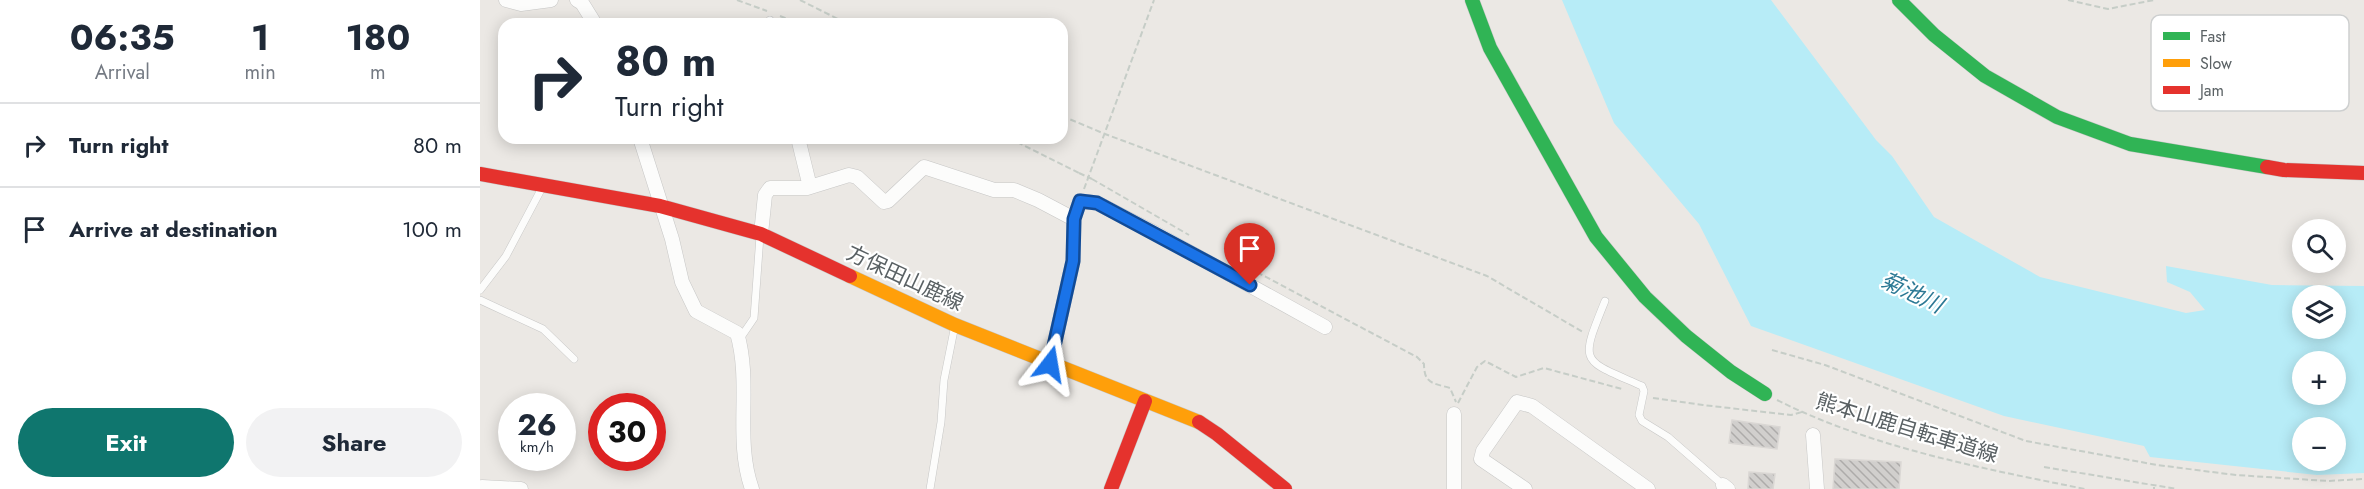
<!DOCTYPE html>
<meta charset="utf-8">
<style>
body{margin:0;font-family:Jost,"Noto Sans JP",sans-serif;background:#f2f2f3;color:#1f2937;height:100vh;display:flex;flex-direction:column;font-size:22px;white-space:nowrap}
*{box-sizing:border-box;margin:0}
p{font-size:20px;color:#747a83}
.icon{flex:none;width:33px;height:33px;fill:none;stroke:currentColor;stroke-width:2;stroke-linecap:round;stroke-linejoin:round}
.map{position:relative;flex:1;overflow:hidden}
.details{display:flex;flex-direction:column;background:#fff;width:480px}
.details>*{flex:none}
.top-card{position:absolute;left:18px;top:18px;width:570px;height:126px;border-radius:18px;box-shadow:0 3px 15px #0003;background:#fff;color:#1f2937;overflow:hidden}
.controls{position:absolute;left:1812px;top:219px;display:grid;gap:12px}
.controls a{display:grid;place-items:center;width:54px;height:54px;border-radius:50%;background:#fff;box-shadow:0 3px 15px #0003;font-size:30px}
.speed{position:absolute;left:18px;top:393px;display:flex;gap:12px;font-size:30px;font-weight:700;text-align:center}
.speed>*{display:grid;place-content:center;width:78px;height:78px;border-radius:50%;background:#fff;box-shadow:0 3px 15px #0003;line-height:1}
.speed small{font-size:15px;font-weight:400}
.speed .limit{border:9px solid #d22;background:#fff;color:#111}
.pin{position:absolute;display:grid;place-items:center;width:51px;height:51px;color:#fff;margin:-62px -26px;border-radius:50% 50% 50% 0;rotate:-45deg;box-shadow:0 0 6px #0007}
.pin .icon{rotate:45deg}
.me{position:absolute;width:66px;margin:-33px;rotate:14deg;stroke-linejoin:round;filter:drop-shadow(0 0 4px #0008)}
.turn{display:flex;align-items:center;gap:21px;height:126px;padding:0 18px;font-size:27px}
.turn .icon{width:78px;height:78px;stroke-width:2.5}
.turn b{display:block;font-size:42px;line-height:51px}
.eta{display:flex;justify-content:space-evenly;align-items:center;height:102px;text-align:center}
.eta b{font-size:36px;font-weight:700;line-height:42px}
.cta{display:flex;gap:12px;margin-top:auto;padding:12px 18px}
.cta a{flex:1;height:69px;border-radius:36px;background:#0f766e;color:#fff;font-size:24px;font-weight:700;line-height:69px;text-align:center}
.cta a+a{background:#f2f2f3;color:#1f2937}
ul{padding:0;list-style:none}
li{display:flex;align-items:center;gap:18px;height:84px;padding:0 18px;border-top:2px solid #e0e1e3}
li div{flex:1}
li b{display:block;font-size:22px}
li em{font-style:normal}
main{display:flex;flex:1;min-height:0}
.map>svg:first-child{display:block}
</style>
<main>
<section class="details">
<div class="eta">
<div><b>06:35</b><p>Arrival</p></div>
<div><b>1</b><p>min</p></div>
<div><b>180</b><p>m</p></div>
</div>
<ul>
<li><svg class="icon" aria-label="right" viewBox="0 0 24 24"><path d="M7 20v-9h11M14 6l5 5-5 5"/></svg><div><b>Turn right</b></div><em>80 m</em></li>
<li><svg class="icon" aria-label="arrive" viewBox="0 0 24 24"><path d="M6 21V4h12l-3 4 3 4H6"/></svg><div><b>Arrive at destination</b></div><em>100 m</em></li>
</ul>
<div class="cta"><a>Exit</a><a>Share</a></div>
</section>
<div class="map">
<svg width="1884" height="489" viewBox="0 0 1884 489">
<defs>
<pattern id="building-back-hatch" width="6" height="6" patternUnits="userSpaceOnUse" patternTransform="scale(1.5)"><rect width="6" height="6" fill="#d1cfcd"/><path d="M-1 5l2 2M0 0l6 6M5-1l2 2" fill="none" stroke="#adabaa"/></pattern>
</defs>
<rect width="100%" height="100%" fill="#ebe8e4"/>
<path fill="#b7ecf7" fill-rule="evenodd" d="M1082 0H1291L1396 140 1412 156 1454 217 1560 277 1706 313 1725 310 1710 292 1687 282 1686 266 1792 285 1884 286V473L1837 475 1670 457 1664 446 1524 416 1271 326 1219 224 1134 123ZM1822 296H1856V328H1822ZM1822 362H1856V394H1822ZM1822 428H1856V460H1822Z"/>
<path fill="url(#building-back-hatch)" stroke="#dad7d4" stroke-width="1.5" d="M1252 420 1300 427 1297 449 1249 443Z
M1355 459 1421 462 1419 489H1353Z
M1269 472 1295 474 1293 489H1268Z"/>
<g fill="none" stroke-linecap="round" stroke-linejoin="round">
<g stroke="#c7c7c6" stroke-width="8">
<path id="lane" d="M290 20 291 24
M0 290 26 256 63 186
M0 300 63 329 94 359
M1125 301C1099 365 1101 359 1162 386L1164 391 1159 415 1162 421 1188 437 1243 485
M259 340 274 318 280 236
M450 489 461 422 464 380 475 325"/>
</g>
<g stroke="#c7c7c6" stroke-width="15">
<path id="street" d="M26 0 41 4 71 0
M97 0 102 3 115 24
M160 138 192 239 202 282 216 311 257 333C272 384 254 439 272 489
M318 138 330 187
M281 234 285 195 290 188H327L369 175 377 177 404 202 408 201 444 167 514 190H534L558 200 594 219
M570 364 593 261 594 219 600 201 617 203 675 233 845 327
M974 414V489
M1333 435 1337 489
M1243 485 1248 489
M2 487 41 489
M1045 489 1001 459 1003 451 1037 402 1052 406 1168 489"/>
</g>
<g stroke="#c7c7c6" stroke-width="15">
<path id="fast" d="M992 0 1010 48 1116 237 1165 297 1206 336 1251 372 1285 394
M1419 0 1454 35 1505 76 1577 117 1650 144 1787 167"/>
</g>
<g stroke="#c7c7c6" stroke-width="15">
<path id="slow" d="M370 276 475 325 719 422"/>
</g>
<g stroke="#c7c7c6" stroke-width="15">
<path id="jam" d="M1787 167 1804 170 1884 173
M0 174 180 206 281 234 370 276
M719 422 737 434 805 489
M631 489 665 401"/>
</g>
<path stroke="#c6cdc7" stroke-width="2" stroke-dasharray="6 3" stroke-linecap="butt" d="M257 0 287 11
M320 0 368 24
M1588 0 1628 9 1674 0
M300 16 320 24
M582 116 625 134 1007 276 1103 332
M529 138 599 173
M612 179 709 235
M604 189 674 0
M769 268 937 357 944 364C944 384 953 383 970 388L976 402
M1292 350 1345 365 1546 441 1677 465 1756 475 1848 481 1884 479
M1173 398 1223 405 1311 415 1322 412
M1297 400C1393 448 1501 468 1605 489
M978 403 997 367 1005 361 1036 377 1064 368 1142 389
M1564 467 1697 489
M1674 489V487"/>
<use href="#lane" stroke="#fcfcfb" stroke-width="7"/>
<use href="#street" stroke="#fcfcfb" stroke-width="14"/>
<use href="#fast" stroke="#30b455" stroke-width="14"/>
<use href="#slow" stroke="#ff9f0a" stroke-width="14"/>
<use href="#jam" stroke="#e5322d" stroke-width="14"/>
<path stroke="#c6cdc7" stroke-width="2" stroke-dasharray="6 3" stroke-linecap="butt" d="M599 173 612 179"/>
</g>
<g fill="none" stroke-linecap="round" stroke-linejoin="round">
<g stroke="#114b97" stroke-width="15">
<path id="route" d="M570 364 593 261 594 219 600 201 617 203 770 285"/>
</g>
<use href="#route" stroke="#1a73e8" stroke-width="10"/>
</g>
<g text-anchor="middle" stroke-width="4.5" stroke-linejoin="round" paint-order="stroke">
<g font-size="21" fill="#5a6164" stroke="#fff">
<text transform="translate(425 278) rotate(25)" y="7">方保田山鹿線</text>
<text transform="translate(1427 428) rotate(17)" y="7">熊本山鹿自転車道線</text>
</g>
<g font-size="22" font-style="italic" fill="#2c7995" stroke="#fff">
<text transform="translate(1432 292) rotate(25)" y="8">菊池川</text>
</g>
</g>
<rect x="1671" y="15" width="198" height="96" rx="9" fill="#fff" stroke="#ced0d0" stroke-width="1.5"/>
<rect x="1683" y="32" width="27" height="8" fill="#30b455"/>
<rect x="1683" y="59" width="27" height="8" fill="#ff9f0a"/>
<rect x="1683" y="86" width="27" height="8" fill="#e5322d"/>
<g font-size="16" fill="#5a6164">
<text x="1720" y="42">Fast</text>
<text x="1720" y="69">Slow</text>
<text x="1720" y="96">Jam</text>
</g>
</svg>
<div class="controls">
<a><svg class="icon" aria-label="search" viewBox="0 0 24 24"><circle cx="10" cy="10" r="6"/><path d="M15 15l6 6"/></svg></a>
<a><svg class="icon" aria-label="layers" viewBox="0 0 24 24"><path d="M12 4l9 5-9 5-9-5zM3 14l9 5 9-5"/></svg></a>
<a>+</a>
<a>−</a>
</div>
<div class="speed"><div>26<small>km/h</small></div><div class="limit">30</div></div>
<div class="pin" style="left:770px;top:285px;background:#d93025"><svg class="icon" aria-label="arrive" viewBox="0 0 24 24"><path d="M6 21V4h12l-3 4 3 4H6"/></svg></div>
<svg class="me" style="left:570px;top:364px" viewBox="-20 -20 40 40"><path d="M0-17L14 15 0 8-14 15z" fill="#1a73e8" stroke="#fff" stroke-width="4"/></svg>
<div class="top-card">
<div class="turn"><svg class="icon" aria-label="right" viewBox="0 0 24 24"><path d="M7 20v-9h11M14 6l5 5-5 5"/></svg><div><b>80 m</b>Turn right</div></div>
</div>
</div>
</main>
